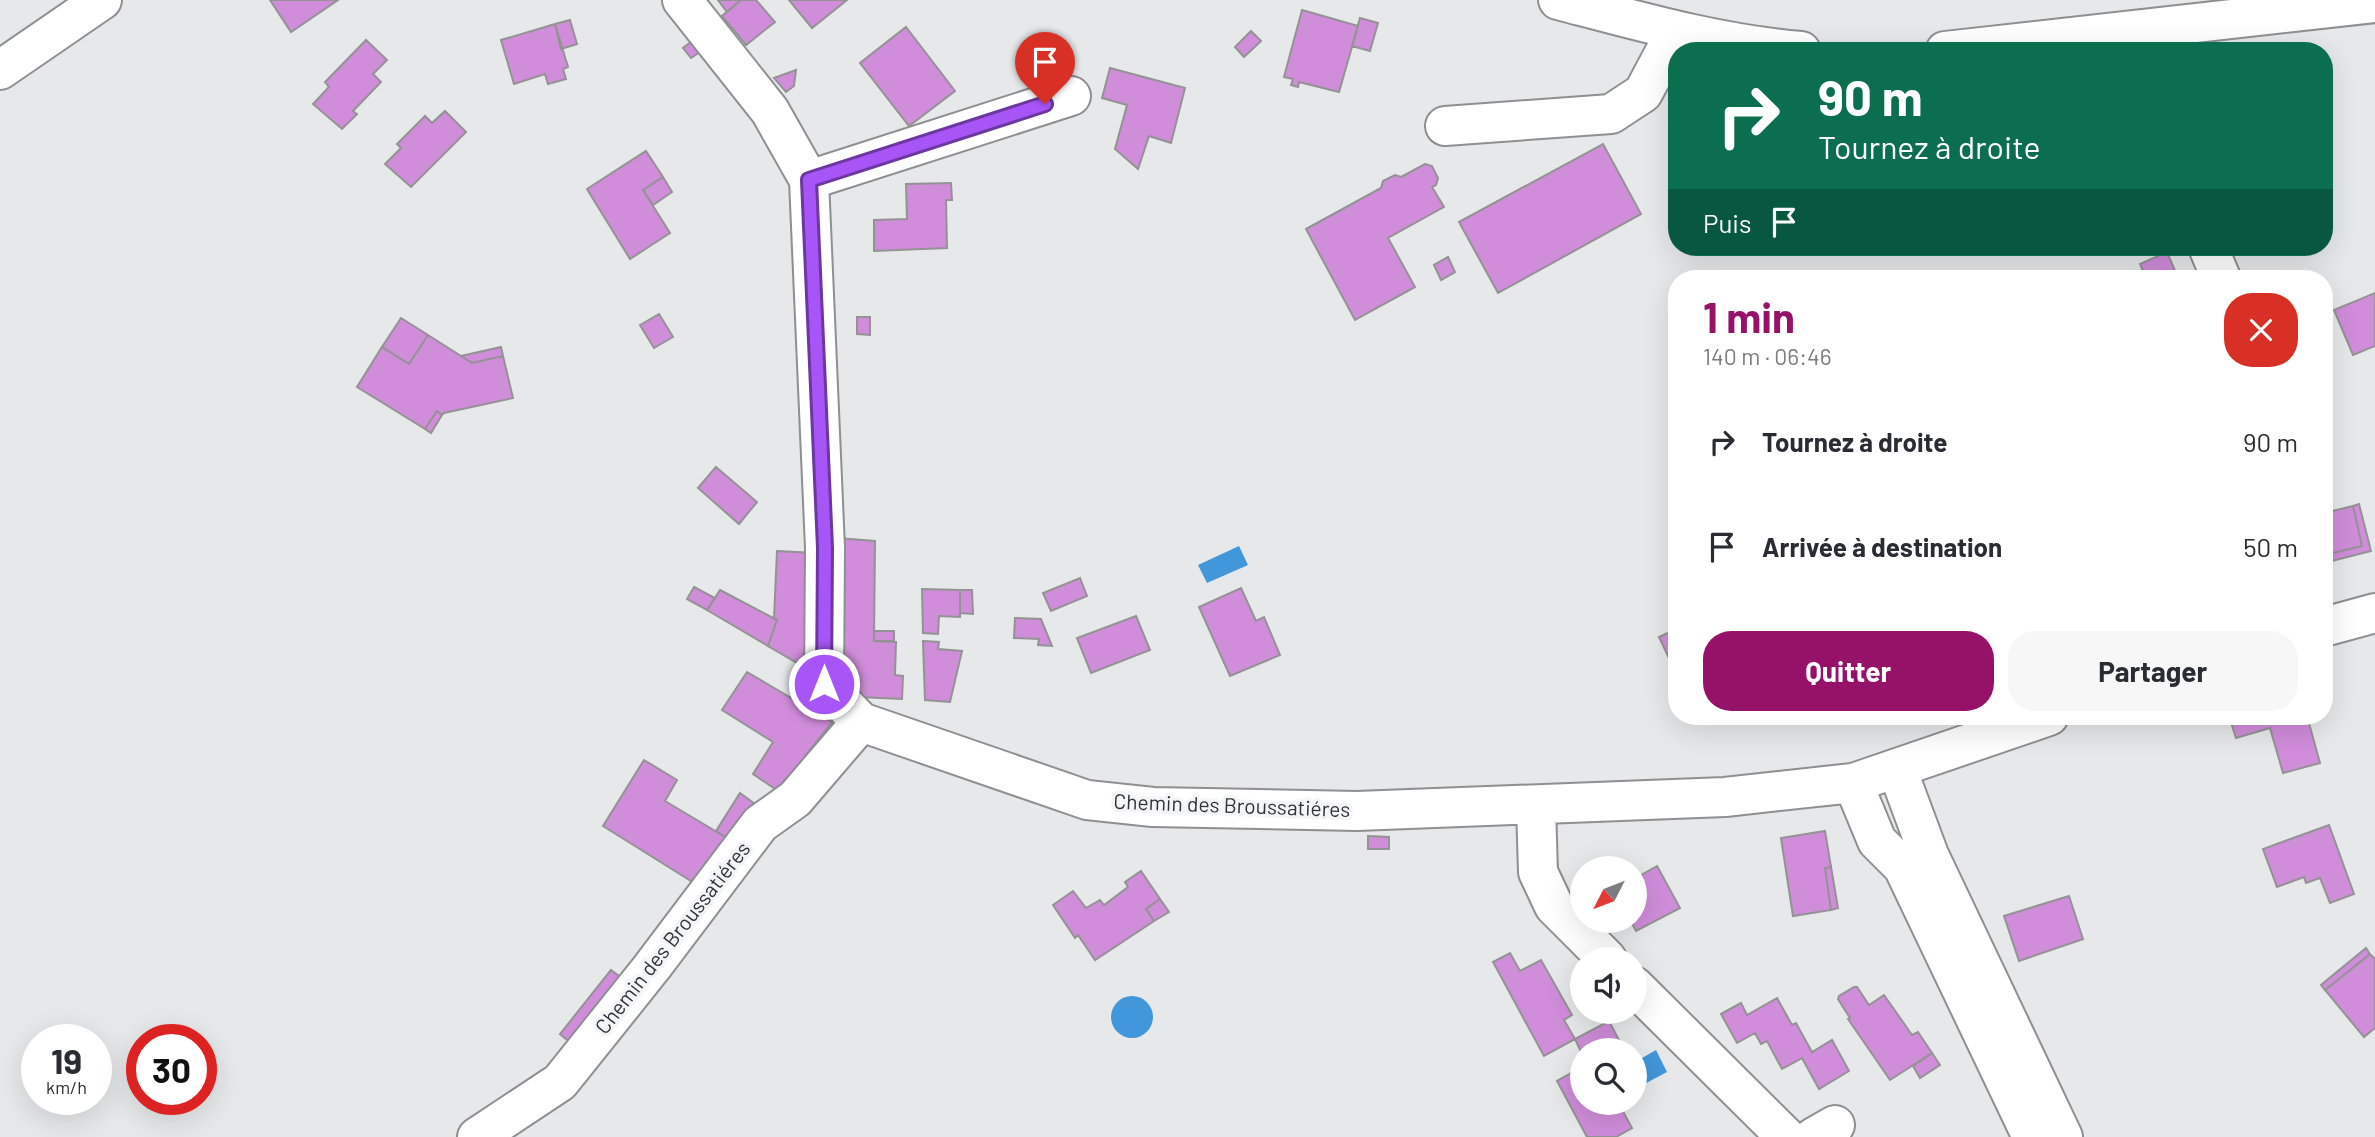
<!DOCTYPE html>
<html lang="fr">
<meta charset="utf-8">
<style>
body{margin:0;font-family:Barlow,sans-serif;background:#f7f7f7;color:#2b2b33;height:100vh;display:flex;flex-direction:column;font-size:26px;white-space:nowrap}
*{box-sizing:border-box;margin:0}
p{font-size:23px;color:#7c7c81}
.icon{flex:none;width:38px;height:38px;fill:none;stroke:currentColor;stroke-width:2;stroke-linecap:round;stroke-linejoin:round}
.map{position:relative;flex:1;overflow:hidden}
.drawer{position:absolute;left:1668px;top:270px;width:665px;height:455px;display:flex;flex-direction:column;background:#fff;border-radius:28px;box-shadow:0 7px 28px #0002}
.drawer>*{flex:none}
.guide{position:absolute;left:1668px;top:42px;width:665px;height:214px;border-radius:28px;box-shadow:0 7px 28px #0002;background:#0b6e4f;color:#fff;overflow:hidden}
.needle{width:46px;rotate:228deg}
.fabs{position:absolute;left:1570px;top:856px;display:grid;gap:14px}
.fabs a{display:grid;place-items:center;width:77px;height:77px;border-radius:50%;background:#fff;box-shadow:0 7px 28px #0002;font-size:35px}
.speed{position:absolute;left:21px;top:1024px;display:flex;gap:14px;font-size:35px;font-weight:700;text-align:center}
.speed>*{display:grid;place-content:center;width:91px;height:91px;border-radius:50%;background:#fff;box-shadow:0 7px 28px #0002;line-height:1}
.speed small{font-size:18px;font-weight:400}
.speed .limit{border:10px solid #d22;background:#fff;color:#111}
.pin{position:absolute;display:grid;place-items:center;width:60px;height:60px;color:#fff;margin:-72px -30px;border-radius:50% 50% 50% 0;rotate:-45deg;box-shadow:0 0 7px #0007}
.pin .icon{rotate:45deg}
.me{position:absolute;width:77px;margin:-38px;rotate:0deg;stroke-linejoin:round;filter:drop-shadow(0 0 5px #0008)}
.turn{display:flex;align-items:center;gap:24px;height:147px;padding:0 35px;font-size:32px}
.turn .icon{width:91px;height:91px;stroke-width:2.5}
.turn b{display:block;font-size:49px;line-height:60px}
.then{display:flex;align-items:center;height:66px;padding:0 35px;background:#0003;gap:14px;font-size:26px}
.round{display:grid;place-items:center;flex:none;width:74px;height:74px;border-radius:28px;background:#f7f7f7}
.overview{display:flex;align-items:center;justify-content:space-between;height:119px;padding:0 35px}
h1{font-size:42px;font-weight:700;line-height:52px;color:#961269}
.button{display:flex;gap:14px;margin-top:auto;padding:14px 35px}
.button a{flex:1;height:80px;border-radius:28px;background:#961269;color:#fff;font-size:28px;font-weight:700;line-height:80px;text-align:center}
.button a+a{background:#f7f7f7;color:#2b2b33}
ul{padding:0;list-style:none}
li{display:flex;align-items:center;gap:21px;height:105px;padding:0 35px}
li div{flex:1}
li b{display:block;font-size:26px}
li em{font-style:normal}
.map>svg:first-child{display:block}
</style>
<div class="map">
<svg width="2375" height="1137" viewBox="0 0 2375 1137">
<rect width="100%" height="100%" fill="#e6e8ea"/>
<path fill="#4296da" d="M1239 546 1248 565 1207 583 1198 565Z
M1111 1017a21 21 0 1 1 42 0a21 21 0 1 1-42 0Z
M1656 1050 1667 1072 1635 1089V1062Z"/>
<path fill="#d08dda" stroke="#949295" stroke-width="2" d="M270 0H338L291 32Z
M718 0H741L727 12Z
M741 0H756L775 22 746 45 722 16Z
M789 0H847L812 28Z
M1302 10 1358 26 1339 92 1299 82 1298 87 1291 85 1293 79 1284 77Z
M1360 18 1378 23 1370 51 1352 46Z
M570 20 577 44 561 49 555 24Z
M555 24 568 67 563 69 566 79 548 84 545 74 514 84 501 40Z
M906 27 955 91 909 126 860 63Z
M1251 31 1261 41 1244 57 1235 47Z
M695 39 703 50 691 58 683 48Z
M366 40 387 60 373 74 381 82 353 111 357 114 342 129 313 104 329 87 325 82Z
M1110 68 1185 88 1171 143 1149 136 1138 169 1115 149 1127 105 1102 98Z
M796 70 794 86 786 92 774 78Z
M445 111 466 132 411 187 385 164 401 148 397 144 425 116 432 123Z
M1676 121V157L1669 122Z
M1603 144 1641 214 1498 293 1459 222Z
M646 151 663 177 643 190 670 233 630 259 587 189Z
M1425 164 1432 166 1438 178 1436 185 1432 187 1444 207 1388 238 1415 287 1355 320 1306 229 1381 188 1383 181 1395 175 1401 177Z
M663 177 672 192 653 205 643 190Z
M951 183 952 200H946L947 248 874 251V220L907 219 906 184Z
M2167 252 2176 273 2164 278H2146L2140 264Z
M1448 257 1455 272 1441 280 1434 265Z
M2375 293V346L2353 355 2334 310Z
M659 314 673 337 654 348 640 325Z
M857 317H870V335L857 334Z
M401 318 428 335 409 364 382 347Z
M428 335 472 363 503 356 513 398 444 413 442 415 437 411 425 429 357 387 382 347 409 364Z
M501 347 503 356 472 363 461 356Z
M437 411 442 415 431 433 425 429Z
M716 467 757 502 739 524 698 488Z
M2359 504 2371 551 2324 563V555L2362 546 2353 506Z
M2353 506 2362 546 2324 555V513Z
M837 538 875 541 874 641 896 642 895 675 903 676 902 699 858 697V680L840 679Z
M777 551 815 553 811 662 804 667 768 646 777 620 774 618Z
M1080 578 1087 596 1051 611 1043 593Z
M694 587 715 598 707 610 687 599Z
M1241 588 1256 621 1264 617 1280 655 1230 676 1199 607Z
M922 589 960 590V617L939 616 938 634 923 633Z
M720 590 777 620 768 646 707 610Z
M960 590H972L973 614 960 613Z
M1136 616 1150 650 1091 673 1077 638Z
M1015 618 1041 619 1052 646 1038 645 1039 639 1014 638Z
M1676 629V673L1659 637Z
M874 631H894V641H874Z
M923 641 939 642 938 649 962 651 950 702 925 700Z
M747 672 832 722 778 791 753 774 773 742 722 710Z
M2229 716H2307L2320 763 2283 773 2270 728 2236 738Z
M644 760 677 780 665 801 732 841 702 888 603 826Z
M740 793 755 804 732 841 716 831Z
M2329 825 2354 894 2330 903 2320 878 2306 883 2304 877 2277 887 2263 849Z
M1825 831 1831 867 1825 868 1831 910 1793 916 1781 838Z
M1368 836 1389 837V849H1368Z
M1657 866 1680 908 1636 931 1630 920H1634V879Z
M1831 867 1838 908 1831 910 1825 868Z
M1141 871 1160 899 1146 909 1154 921 1095 960 1078 935 1075 938 1053 905 1073 891 1086 908 1100 900 1104 905 1128 887 1125 882Z
M2069 896 2083 939 2019 961 2004 916Z
M1160 899 1169 912 1154 921 1146 909Z
M2366 948 2370 954 2325 990 2321 985Z
M1510 953 1520 971 1541 960 1572 1015 1564 1020 1575 1039 1544 1056 1493 962Z
M2370 954 2375 959V1028L2364 1037 2325 990Z
M611 970 630 984 578 1049 560 1034Z
M1854 987H1857L1869 1005 1884 995 1912 1035 1918 1032 1932 1053 1890 1080 1848 1019 1850 1018 1838 999 1839 996Z
M1777 998 1792 1025 1796 1023 1812 1052 1832 1040 1849 1071 1819 1089 1802 1058 1782 1069 1767 1041 1761 1044 1755 1033 1737 1043 1721 1014 1741 1003 1747 1015Z
M1609 1021 1622 1046 1614 1050H1582V1054L1575 1039Z
M1932 1053 1940 1065 1920 1078 1913 1066Z
M1582 1067V1102H1618L1632 1128 1616 1137H1587L1557 1081Z"/>
<g fill="none" stroke-linecap="round" stroke-linejoin="round">
<g stroke="#8e8f92" stroke-width="42">
<path id="minor" d="M682 0 770 111 809 180 825 548 824 684 861 722 1087 800 1153 807 1357 811 1725 797 1853 783 2049 716
M1558 0C1638 21 1718 44 1801 51
M1945 51 2375 3
M0 70 102 0
M1445 126 1611 114 1643 93 1676 31
M809 180 1071 96
M2208 247 2221 278
M2324 627 2375 613
M1897 769 1929 855 2063 1137
M1853 783 1877 841 1903 867 2032 1137
M1536 806 1538 872 1554 906 1607 959
M1634 986 1786 1137
M477 1137 560 1082 652 967 760 824 795 799 861 722
M1814 1137 1835 1125"/>
</g>
<use href="#minor" stroke="#fff" stroke-width="38"/>
</g>
<g fill="none" stroke-linecap="round" stroke-linejoin="round">
<g stroke="#6d37a1" stroke-width="18">
<path id="route" d="M824 684 825 548 809 180 1045 104"/>
</g>
<use href="#route" stroke="#a855f7" stroke-width="12"/>
</g>
<g text-anchor="middle" stroke-width="7" stroke-linejoin="round" paint-order="stroke">
<g font-size="21" fill="#323334" stroke="#f3f5f8">
<text transform="translate(1232 806) rotate(2)" y="7">Chemin des Broussatiéres</text>
<text transform="translate(673 938) rotate(-52)" y="7">Chemin des Broussatiéres</text>
</g>
</g>
</svg>
<div class="fabs">
<a><svg class="needle" viewBox="-14 -14 28 28"><path d="M0-13l5 13h-10z" fill="#e53935"/><path d="M0 13l5-13h-10z" fill="#7c7c81"/></svg></a>
<a><svg class="icon" aria-label="sound" viewBox="0 0 24 24"><path d="M4 9h4l5-4v14l-5-4H4zM17 9q2 3 0 6"/></svg></a>
<a><svg class="icon" aria-label="search" viewBox="0 0 24 24"><circle cx="10" cy="10" r="6"/><path d="M15 15l6 6"/></svg></a>
</div>
<div class="speed"><div>19<small>km/h</small></div><div class="limit">30</div></div>
<div class="pin" style="left:1045px;top:104px;background:#d93025"><svg class="icon" aria-label="arrive" viewBox="0 0 24 24"><path d="M6 21V4h12l-3 4 3 4H6"/></svg></div>
<svg class="me" style="left:824px;top:684px" viewBox="-20 -20 40 40"><circle r="17" fill="#a855f7" stroke="#fff" stroke-width="3"/><path d="M0-11L8 9 0 5-8 9z" fill="#fff"/></svg>
<div class="guide">
<div class="turn"><svg class="icon" aria-label="right" viewBox="0 0 24 24"><path d="M7 20v-9h11M14 6l5 5-5 5"/></svg><div><b>90 m</b>Tournez à droite</div></div>
<div class="then">Puis<svg class="icon" aria-label="arrive" viewBox="0 0 24 24"><path d="M6 21V4h12l-3 4 3 4H6"/></svg></div>
</div>
<section class="drawer">
<div class="overview"><div><h1>1 min</h1><p>140 m · 06:46</p></div><a class="round" style="background:#d93025;color:#fff"><svg class="icon" aria-label="close" viewBox="0 0 24 24"><path d="M6 6l12 12M18 6L6 18"/></svg></a></div>
<ul>
<li><svg class="icon" aria-label="right" viewBox="0 0 24 24"><path d="M7 20v-9h11M14 6l5 5-5 5"/></svg><div><b>Tournez à droite</b></div><em>90 m</em></li>
<li><svg class="icon" aria-label="arrive" viewBox="0 0 24 24"><path d="M6 21V4h12l-3 4 3 4H6"/></svg><div><b>Arrivée à destination</b></div><em>50 m</em></li>
</ul>
<div class="button"><a>Quitter</a><a>Partager</a></div>
</section>
</div>
